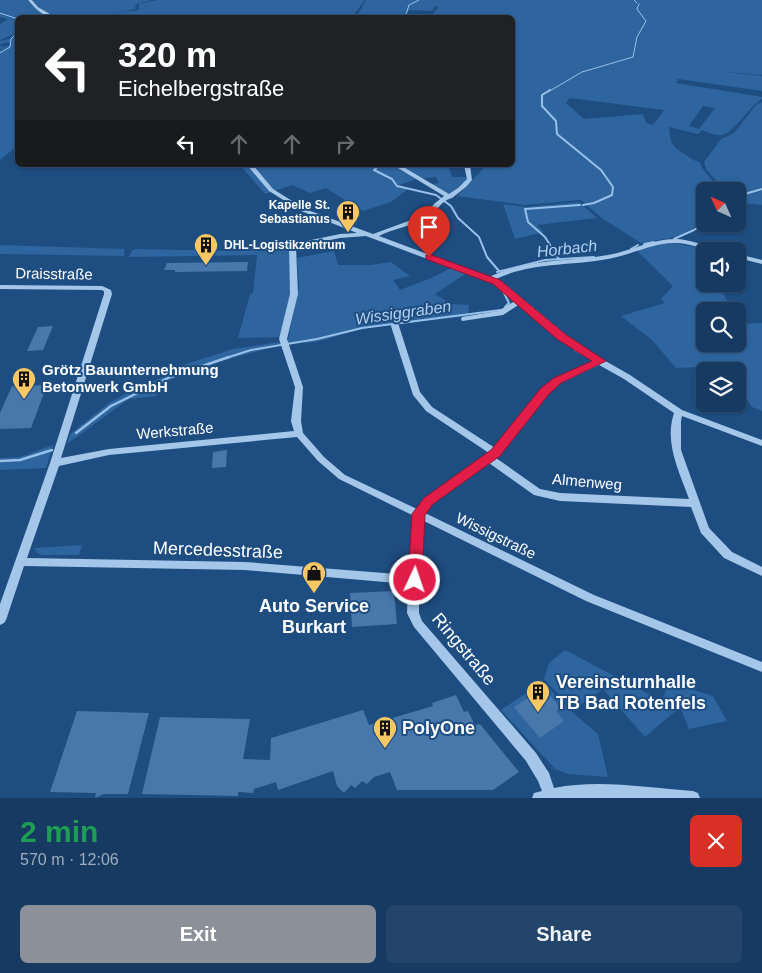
<!DOCTYPE html>
<meta charset="utf-8">
<style>
body{margin:0;font-family:Helvetica,sans-serif;background:#23456a;color:#f1f3f6;height:100vh;display:flex;flex-direction:column;font-size:19px;white-space:nowrap}
*{box-sizing:border-box;margin:0}
p{font-size:16px;color:#9eadbd}
.icon{flex:none;width:28px;height:28px;fill:none;stroke:currentColor;stroke-width:2;stroke-linecap:round;stroke-linejoin:round}
.map{position:relative;height:798px;overflow:hidden}
.side{display:flex;flex-direction:column;background:#163a61;flex:1}
.side>*{flex:none}
.guide{position:absolute;left:15px;top:15px;width:500px;height:152px;border-radius:8px;box-shadow:0 1px 4px #0004,0 0 0 1px #355476;background:#202124;color:#fff;overflow:hidden}
.needle{width:32px;rotate:315deg}
.fabs{position:absolute;left:696px;top:182px;display:grid;gap:10px}
.fabs a{display:grid;place-items:center;width:50px;height:50px;border-radius:8px;background:#163a61;box-shadow:0 1px 4px #0004,0 0 0 1px #355476;font-size:25px}
.pin{position:absolute;display:grid;place-items:center;width:42px;height:42px;color:#fff;margin:-51px -21px;border-radius:50% 50% 50% 0;rotate:-45deg;box-shadow:0 0 5px #0007}
.pin .icon{rotate:45deg}
.me{position:absolute;width:55px;margin:-28px;rotate:3deg;stroke-linejoin:round;filter:drop-shadow(0 0 4px #0008)}
.turn{display:flex;align-items:center;gap:18px;height:105px;padding:0 20px;font-size:22px}
.turn .icon{width:65px;height:65px;stroke-width:2.5}
.turn b{display:block;font-size:35px;line-height:42px}
.lanes{display:flex;align-items:center;height:48px;padding:0 20px;background:#0003;justify-content:center;gap:25px;direction:ltr}
.lanes .off{opacity:.35}
.round{display:grid;place-items:center;flex:none;width:52px;height:52px;border-radius:8px;background:#23456a}
.summary{display:flex;align-items:center;justify-content:space-between;height:85px;padding:0 20px}
h1{font-size:30px;font-weight:800;line-height:38px;color:#1e9e55}
.cta{display:flex;gap:10px;margin-top:auto;padding:10px 20px}
.cta a{flex:1;height:58px;border-radius:8px;background:#8c9099;color:#fff;font-size:20px;font-weight:800;line-height:58px;text-align:center}
.cta a+a{background:#23456a;color:#f1f3f6}
.map>svg:first-child{display:block}
</style>
<div class="map">
<svg width="762" height="798" viewBox="0 0 762 798">
<rect width="100%" height="100%" fill="#1e4d81"/>
<path fill="#2e659e" fill-rule="evenodd" d="M0 0H27L35 8 53 17 18 18 17 146 0 160V50L5 47 0 49V46L6 47 10 44 8 42 0 44V41L9 39 14 34 0 40V24L8 19 0 17Z
M33 0H152L137 4 135 6 136 9 132 10 108 14 139 10V4L157 0H365L352 17H92L107 14C83 18 49 23 33 0Z
M366 0H762V75L717 71 762 76V91L678 79 676 83 762 97V99C749 106 734 134 721 135 715 136 707 132 702 130L698 134 669 127C671 145 671 145 686 155 692 159 694 161 700 162L702 168 721 191H705V220L682 236 641 243 603 219 581 200 525 205 457 196 484 168 493 165H512V18L430 17 439 7 435 6 432 11 409 10 404 17 356 18ZM570 98 664 110 653 125 646 123 643 114 584 119 566 103ZM703 106 715 108 699 129 689 126Z
M762 102V205L743 203 738 206V191H725L706 169 704 162 721 139 734 133 756 105Z
M240 165H393L416 179 397 186 408 189 391 202 363 211 326 188 310 193 292 185 265 194Z
M397 165H448L452 177H467V180L450 195 428 185 439 183 436 177 418 179Z
M579 202 597 218 537 225 544 232 515 239 503 204 526 207Z
M671 243 707 249V251H705V284H718L733 311H705V344H738V320L739 324 762 323V411L752 407 738 387V371H726L722 366 676 368 652 340 621 316 665 303 661 299 673 286 637 251 652 245Z
M0 245 125 249 124 256 0 254Z
M138 249 233 251 290 249 293 293 281 337 238 338 250 294 253 293 257 255 129 257 132 250Z
M334 251 338 265H371L391 262 410 276 393 280 400 290 431 278 451 268 465 274 435 294 451 304 469 305 468 316 366 328 316 342 287 344 299 288 297 258Z
M280 342 282 345 225 360 159 384 156 396 129 399 67 444 70 434 109 403 127 393 130 389 138 388 175 372 174 368 233 349Z
M53 445 46 468 0 470V458L20 457Z
M82 545 79 555H42L37 553 34 548Z
M565 650 662 701 669 682 713 696 727 721 689 729 680 707 645 737 603 689 573 710 544 679 549 663Z
M543 682 572 712 598 734 608 777 568 774 555 769 501 710Z"/>
<g fill="none" stroke-linecap="round" stroke-linejoin="round">
<path stroke="#97c1ea" stroke-width="1" d="M634 0 637 3
M0 13 18 19
M405 18 409 5 419 0
M0 53 10 47 11 39 18 32
M548 92 582 72 633 57 637 37 646 21 637 9 639 4"/>
<path stroke="#97c1ea" stroke-width="2" d="M550 90 542 95V106L556 121 557 134 601 170 613 187 612 195 594 203 583 205
M380 165 374 170 392 179 397 186 436 195 451 206 458 218 479 237 487 257 499 271
M738 196 762 189
M674 239 694 230 705 222
M644 244 654 242
M631 249 638 245
M559 259 545 237 528 222 525 209 580 205
M497 272 545 260 594 257
M503 291 509 303 505 307
M226 358 251 350 317 339 362 328 501 310"/>
<path stroke="#97c1ea" stroke-width="2.5" d="M76 433 111 406 170 377 229 357
M0 461 20 460 52 450"/>
</g>
<path fill="#4777ab" d="M248 262 247 271 175 272V270H164L167 263Z
M53 326 43 350 27 351 38 327Z
M47 385 31 428 0 429V413L12 386Z
M227 450 226 467 212 468 213 452Z
M394 591 397 624 352 627 350 593Z
M543 688 561 708 556 711 564 721 540 738 514 707Z
M456 695 464 712 468 711 475 725 480 724 519 772 493 790H397L390 772 374 777 367 784 362 781 355 788 351 785 344 793 337 786 333 771 278 790 276 782 254 789 253 793 238 792V796L142 794 160 717 250 719 243 759 270 760 271 738 363 710 369 725 433 706 432 703Z
M77 711 149 713 128 794H104L95 798 96 793 50 792Z"/>
<g fill="none" stroke-linecap="round" stroke-linejoin="round">
<path fill="#a4c6e9" fill-rule="evenodd" d="M28 0H32L38 7 57 18C45 18 35 9 28 0Z
M247 165H253L273 189 305 209 373 234 425 215 434 204 444 196 393 165H400L449 194 458 188 467 179 464 165H470L472 180 467 186 452 198C438 202 437 214 428 218 413 226 394 228 379 236L489 277C529 258 567 262 608 255 631 251 652 239 675 239 690 239 705 246 719 250L720 251C705 251 691 243 675 243 652 243 631 255 608 259 570 266 532 262 496 279L500 280 581 347 630 375 682 410 762 440V446L682 416 681 421V450L709 528 732 552 762 567V576L724 558 701 533 691 507 560 501 534 495 489 463 432 504 425 513 594 595 762 662V672L586 601 424 521 419 595V613L422 621 536 753 549 773 554 788C600 779 647 788 693 791L698 793 700 798H532L534 793 542 791 538 781 526 761 414 627 407 613 408 584 245 570 24 566 6 620 4 623 0 625V604L50 463 104 294V291L101 290 0 289V285L102 286 111 290 112 294 61 458 109 449 294 431 291 421 295 387 279 339 290 294 289 246 292 244 340 234 357 233 301 211 269 191ZM366 236 494 284 515 301 498 311 462 317 461 319 462 321 503 315 520 304 575 351 593 361 555 379 542 389 495 448 432 407 420 392 399 326 398 324H392L391 326 413 395 426 411 489 453 424 498 417 509 345 475 324 457 303 433 301 421 303 387 287 339 298 294 296 247 340 238ZM599 365 624 379 674 413C664 443 679 471 689 499L560 493 540 489 496 458 499 455 548 393 561 383ZM297 437 318 461 339 479 414 516 409 575 245 562 27 558 59 466 109 455Z
M738 254 762 260V264L738 258Z"/>
</g>
<path fill="#e11d48" stroke="#92132f" d="M429 254 500 280 565 334 606 361 561 383 549 394 500 456 433 504 425 515 422 580 420 584 415 586 410 584 408 580 412 514 424 498 491 450 541 388 554 378 592 361 557 339 493 284 426 259V255Z"/>
<defs>
<g id="building-pin" transform="scale(1.25)"><path d="M0 17L-7.5 6A9.5 9.5 0 1 1 7.5 6Z" fill="#f7c763" stroke="#1e4d81"/><path d="M-4-6H4V6H1V3H-1V6H-4ZM-2.5-4.3h1.7v1.8h-1.7ZM.8-4.3h1.7v1.8H.8ZM-2.5-1h1.7V.8h-1.7ZM.8-1h1.7V.8H.8Z" fill="#111"/></g>
<g id="shop-pin" transform="scale(1.25)"><path d="M0 17L-7.5 6A9.5 9.5 0 1 1 7.5 6Z" fill="#f7c763" stroke="#1e4d81"/><path d="M-5-2.5h2.3a2.7 3.5 0 0 1 5.4 0H5L5.5 6h-11ZM-1.5-2.5h3a1.5 2.3 0 0 0-3 0Z" fill="#111"/></g>
</defs>
<g fill-rule="evenodd">
<use href="#building-pin" x="348" y="212"/>
<use href="#building-pin" x="206" y="245"/>
<use href="#building-pin" x="24" y="379"/>
<use href="#shop-pin" x="314" y="573"/>
<use href="#building-pin" x="538" y="692"/>
<use href="#building-pin" x="385" y="728"/>
</g>
<g text-anchor="middle" stroke-width="4" stroke-linejoin="round" paint-order="stroke">
<g font-size="12" font-weight="bold" fill="#fff" stroke="#1e4d81" text-anchor="end">
<text x="330" y="209">Kapelle St.<tspan x="330" dy="14">Sebastianus</tspan></text>
<text x="224" y="249" text-anchor="start">DHL-Logistikzentrum</text>
</g>
<g font-size="15" fill="#fff" stroke="#1e4d81">
<text transform="translate(54 274) rotate(1)" y="5">Draisstraße</text>
<text transform="translate(175 431) rotate(-5)" y="5">Werkstraße</text>
<text transform="translate(587 482) rotate(5)" y="5">Almenweg</text>
<text transform="translate(496 536) rotate(26)" y="5">Wissigstraße</text>
</g>
<g font-size="15" font-weight="bold" fill="#fff" stroke="#1e4d81" text-anchor="start">
<text x="42" y="375">Grötz Bauunternehmung<tspan x="42" dy="17">Betonwerk GmbH</tspan></text>
</g>
<g font-size="16" font-style="italic" fill="#afd0f0" stroke="#1e4d81">
<text transform="translate(567 248) rotate(-6)" y="6">Horbach</text>
<text transform="translate(403 312) rotate(-8)" y="6">Wissiggraben</text>
</g>
<g font-size="18" fill="#fff" stroke="#1e4d81">
<text transform="translate(218 550) rotate(2)" y="6">Mercedesstraße</text>
<text transform="translate(464 649) rotate(50)" y="6">Ringstraße</text>
</g>
<g font-size="18" font-weight="bold" fill="#fff" stroke="#1e4d81" text-anchor="start">
<text x="314" y="612" text-anchor="middle">Auto Service<tspan x="314" dy="21">Burkart</tspan></text>
<text x="556" y="688">Vereinsturnhalle<tspan x="556" dy="21">TB Bad Rotenfels</tspan></text>
<text x="402" y="734">PolyOne</text>
</g>
</g>
</svg>
<div class="fabs">
<a><svg class="needle" viewBox="-14 -14 28 28"><path d="M0-13l5 13h-10z" fill="#e53935"/><path d="M0 13l5-13h-10z" fill="#9eadbd"/></svg></a>
<a><svg class="icon" aria-label="sound" viewBox="0 0 24 24"><path d="M4 9h4l5-4v14l-5-4H4zM17 9q2 3 0 6"/></svg></a>
<a><svg class="icon" aria-label="search" viewBox="0 0 24 24"><circle cx="10" cy="10" r="6"/><path d="M15 15l6 6"/></svg></a>
<a><svg class="icon" aria-label="layers" viewBox="0 0 24 24"><path d="M12 4l9 5-9 5-9-5zM3 14l9 5 9-5"/></svg></a>
</div>
<div class="pin" style="left:429px;top:257px;background:#d93025"><svg class="icon" aria-label="arrive" viewBox="0 0 24 24"><path d="M6 21V4h12l-3 4 3 4H6"/></svg></div>
<svg class="me" style="left:415px;top:580px" viewBox="-20 -20 40 40"><circle r="17" fill="#e11d48" stroke="#fff" stroke-width="3"/><path d="M0-11L8 9 0 5-8 9z" fill="#fff"/></svg>
<div class="guide">
<div class="turn"><svg class="icon" aria-label="left" viewBox="0 0 24 24"><path d="M17 20v-9H6M10 6l-5 5 5 5"/></svg><div><b>320 m</b>Eichelbergstraße</div></div>
<div class="lanes"><svg class="icon" aria-label="left" viewBox="0 0 24 24"><path d="M17 20v-9H6M10 6l-5 5 5 5"/></svg><svg class="icon off" aria-label="ahead" viewBox="0 0 24 24"><path d="M12 20V5M6 11l6-6 6 6"/></svg><svg class="icon off" aria-label="ahead" viewBox="0 0 24 24"><path d="M12 20V5M6 11l6-6 6 6"/></svg><svg class="icon off" aria-label="right" viewBox="0 0 24 24"><path d="M7 20v-9h11M14 6l5 5-5 5"/></svg></div>
</div>
</div>
<section class="side">
<div class="summary"><div><h1>2 min</h1><p>570 m · 12:06</p></div><a class="round" style="background:#d93025;color:#fff"><svg class="icon" aria-label="close" viewBox="0 0 24 24"><path d="M6 6l12 12M18 6L6 18"/></svg></a></div>
<div class="cta"><a>Exit</a><a>Share</a></div>
</section>
